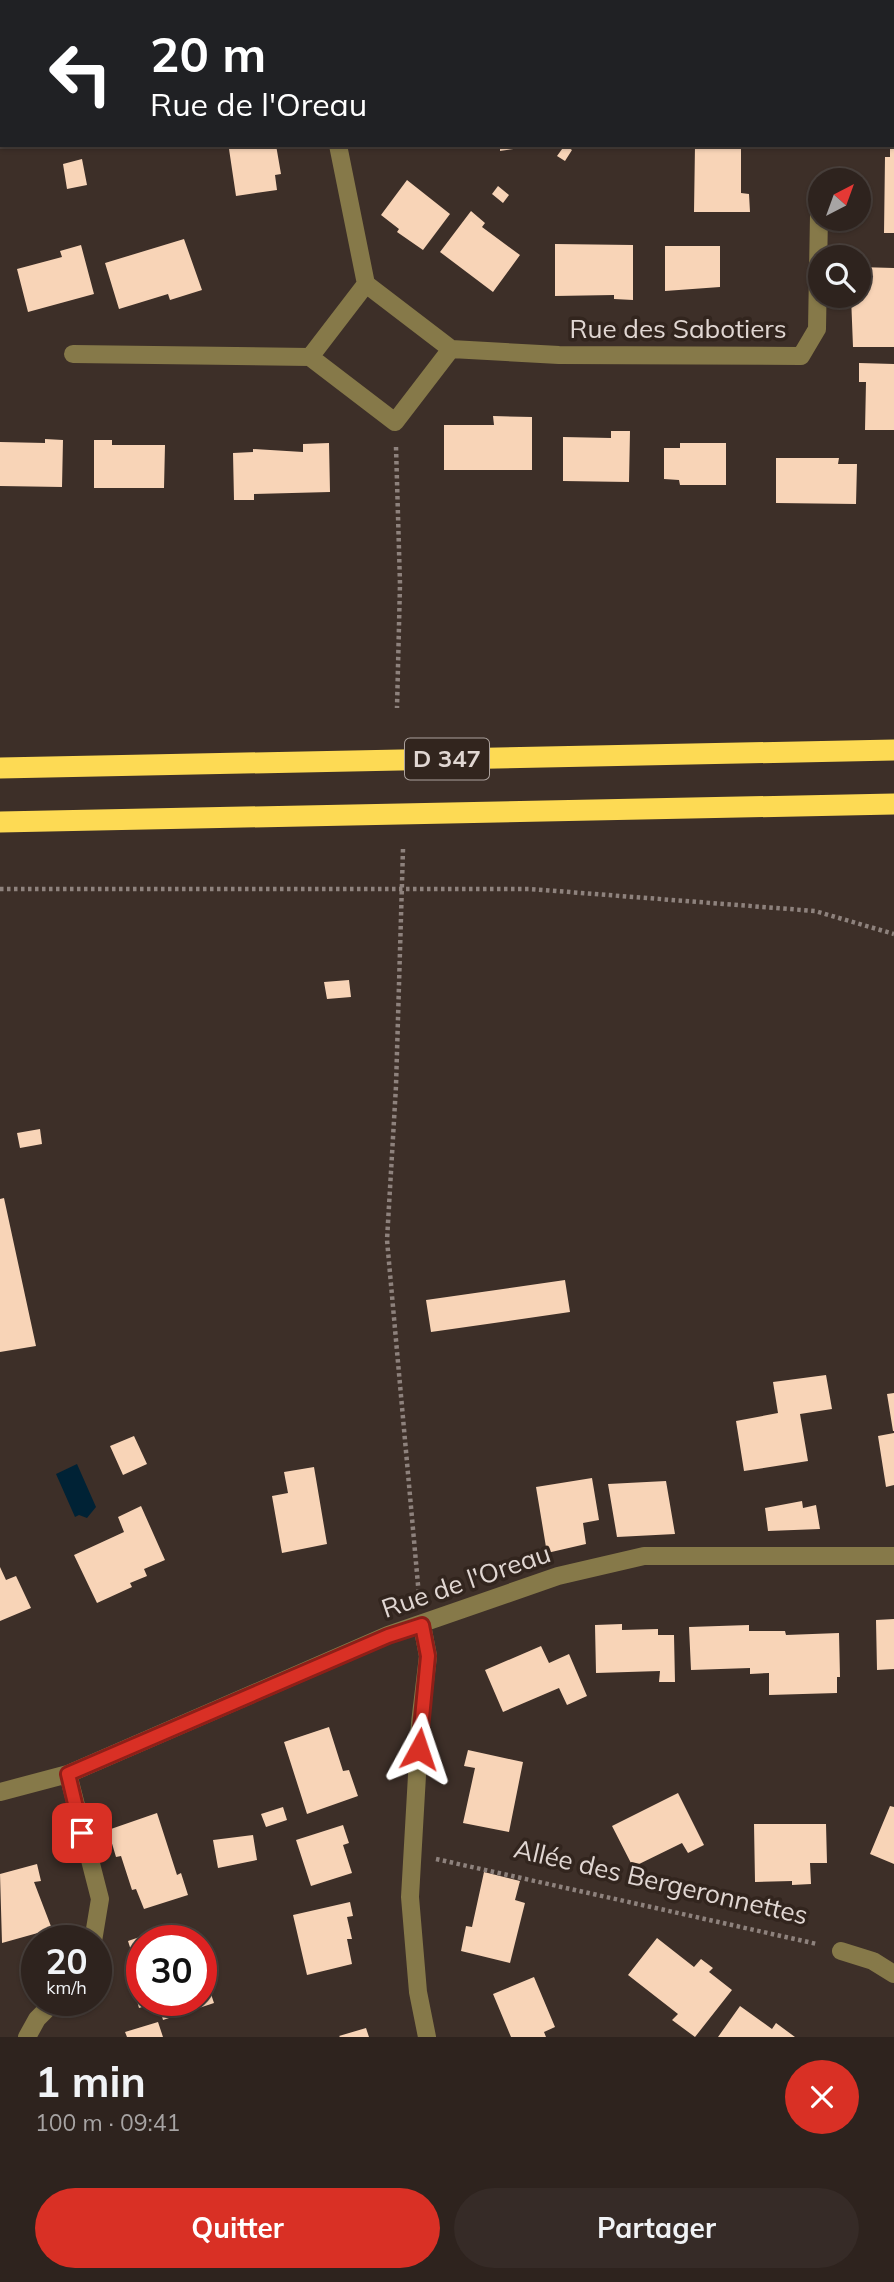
<!DOCTYPE html>
<html lang="fr">
<meta charset="utf-8">
<style>
body{margin:0;font-family:Mulish,sans-serif;background:#362b27;color:#f1f3f6;height:100vh;display:flex;flex-direction:column;font-size:26px;white-space:nowrap}
*{box-sizing:border-box;margin:0}
p{font-size:23px;color:#a7a4a4}
.icon{flex:none;width:38px;height:38px;fill:none;stroke:currentColor;stroke-width:2;stroke-linecap:round;stroke-linejoin:round}
.map{position:relative;height:2037px;overflow:hidden}
.panel{display:flex;flex-direction:column;background:#2e231e;flex:1}
.panel>*{flex:none}
.top-card{position:absolute;left:0px;top:0px;width:894px;height:147px;box-shadow:0 2px 5px #0004,0 0 0 2px #49403c;background:#202124;color:#fff;overflow:hidden}
.needle{width:46px;rotate:41deg}
.fabs{position:absolute;left:808px;top:168px;display:grid;gap:14px}
.fabs a{display:grid;place-items:center;width:63px;height:63px;border-radius:50%;background:#2e231e;box-shadow:0 2px 5px #0004,0 0 0 2px #49403c;font-size:35px}
.speed{position:absolute;left:21px;top:1925px;display:flex;gap:14px;font-size:35px;font-weight:700;text-align:center}
.speed>*{display:grid;place-content:center;width:91px;height:91px;border-radius:50%;background:#2e231e;box-shadow:0 2px 5px #0004,0 0 0 2px #49403c;line-height:1}
.speed small{font-size:18px;font-weight:400}
.speed .limit{border:10px solid #d22;background:#fff;color:#111}
.pin{position:absolute;display:grid;place-items:center;width:60px;height:60px;color:#fff;margin:-30px;border-radius:14px;box-shadow:0 4px 10px #0006}
.me{position:absolute;width:77px;margin:-38px;rotate:5deg;stroke-linejoin:round;filter:drop-shadow(0 0 5px #0008)}
.turn{display:flex;align-items:center;gap:24px;height:147px;padding:0 35px;font-size:32px}
.turn .icon{width:91px;height:91px;stroke-width:2.5}
.turn b{display:block;font-size:49px;line-height:60px}
.round{display:grid;place-items:center;flex:none;width:74px;height:74px;border-radius:37px;background:#362b27}
.head{display:flex;align-items:center;justify-content:space-between;height:119px;padding:0 35px}
h1{font-size:42px;font-weight:700;line-height:52px}
.action{display:flex;gap:14px;margin-top:auto;padding:14px 35px}
.action a{flex:1;height:80px;border-radius:42px;background:#d93025;color:#fff;font-size:28px;font-weight:700;line-height:80px;text-align:center}
.action a+a{background:#362b27;color:#f1f3f6}
.map>svg:first-child{display:block}
</style>
<div class="map">
<svg width="894" height="2037" viewBox="0 0 894 2037">
<rect width="100%" height="100%" fill="#3d2f28"/>
<path fill="#002235" d="M77 1464 96 1507 87 1518 79 1515 75 1517 56 1474Z"/>
<path fill="#f8d4b7" d="M253 145H276L281 174 275 175 277 190 236 196 229 149Z
M500 145H528V147L500 151Z
M565 145 572 150 565 161 557 156Z
M695 145H741V193L749 194 750 212H694Z
M890 145H894V233H884L885 157H890Z
M82 159 87 185 67 189 63 164Z
M407 180 450 214 423 250 397 232 399 229 381 215Z
M498 186 509 195 503 203 492 194Z
M471 211 485 223 482 227 520 255 493 292 440 252Z
M184 239 202 290 170 300 168 294 119 309 105 263Z
M555 244 633 245V300L614 299V295L555 296Z
M81 245 94 294 28 312 17 269 62 257 60 251Z
M665 246H720V287L665 291Z
M859 267 894 268V347H853L851 296H859Z
M859 363 894 364V430H865L866 382H859Z
M493 416 532 417V470H444V425H494Z
M611 431H630L629 482 563 481V437L611 438Z
M45 439 63 440 62 487 0 486V442L45 443Z
M94 440H112V445H165L164 488H94Z
M329 443 330 492 254 494V500H234L233 453 253 452V449L303 452V444Z
M680 443H726V485H680L679 480 664 479V448H680Z
M776 458H839L838 464H857L856 504 776 503Z
M349 980 351 997 327 999 324 982Z
M40 1129 42 1144 20 1148 17 1133Z
M4 1198 36 1346 0 1352V1199Z
M565 1280 570 1312 431 1332 426 1300Z
M826 1375 832 1409 800 1414 808 1461 744 1471 736 1421 778 1413 773 1382Z
M894 1393V1431H893L887 1394Z
M894 1433V1485L886 1487 878 1436Z
M134 1436 147 1464 123 1475 110 1446Z
M314 1467 327 1544 282 1553 272 1496 288 1493 284 1472Z
M592 1478 599 1520 583 1523 586 1544 547 1553 536 1487Z
M666 1481 675 1534 617 1537 608 1484Z
M802 1501 803 1508 816 1505 820 1529 768 1531 765 1508Z
M141 1506 165 1560 144 1569 147 1576 130 1583 132 1587 97 1603 74 1555 124 1532 118 1517Z
M0 1567 6 1580 16 1576 31 1608 0 1621Z
M894 1619V1669L877 1670 876 1620Z
M622 1624V1630L658 1629V1635H674L675 1682H659L660 1671 596 1673 595 1625Z
M749 1625V1631H785L786 1635 839 1633 840 1677H837V1693L769 1695V1673L750 1674V1668L691 1670 689 1627Z
M541 1646 549 1663 569 1654 587 1696 567 1705 559 1688 503 1712 485 1670Z
M329 1727 343 1771 349 1770 358 1796 307 1814 284 1742Z
M468 1750 523 1762 509 1832 463 1823 475 1768 464 1766Z
M678 1793 704 1845 688 1853 682 1843 633 1867 612 1826Z
M890 1806 894 1807V1864L870 1854Z
M283 1807 287 1820 266 1827 261 1814Z
M157 1813 177 1875 181 1873 188 1895 144 1909 136 1889 132 1890 121 1856 116 1857 108 1830Z
M754 1824H826L827 1863H810L811 1884 792 1885V1881L755 1882Z
M343 1825 349 1843 343 1845 352 1873 311 1886 296 1840Z
M253 1835 257 1860 218 1868 213 1840Z
M37 1864 41 1881 34 1882 52 1929 2 1943 0 1874Z
M484 1872 520 1881 515 1900 525 1903 510 1963 461 1951 466 1926 472 1927Z
M350 1902 353 1916 347 1917 352 1939H347L352 1964 307 1975 293 1915Z
M172 1926 177 1941H142L141 1982 128 1941Z
M657 1938 694 1967 701 1959 713 1968 709 1972 732 1990 695 2037 672 2020 678 2014 628 1975Z
M534 1977 555 2027 544 2032 546 2037H511L493 1994Z
M208 1985 214 2003 163 2020 158 2002 139 2008 134 1990 142 1988V2000H201V1987Z
M740 2006 772 2029 776 2023 795 2037H718Z
M158 2022 163 2037H127L125 2032Z
M366 2028 369 2037H340L339 2036Z"/>
<g fill="none" stroke-linecap="round" stroke-linejoin="round">
<path stroke="#8e827d" stroke-width="4.5" stroke-dasharray="3.5 3.5" stroke-linecap="butt" d="M396 447 400 584 397 708
M403 849 396 1086 387 1240 419 1596
M0 889H530L815 911 894 934
M436 1859 817 1944"/>
<path stroke="#867949" stroke-width="18" d="M307 0 308 2
M93 2 96 0
M0 56 2 55
M366 284 451 349
M73 354 310 357 395 422 451 349 559 355 801 356 817 329 819 215
M310 357 366 284 338 145
M422 1625 428 1656 420 1723 410 1897 418 1992 427 2037
M68 1774 100 1899 93 1941
M0 1792 68 1774 388 1635 558 1576 644 1556H894
M841 1951 873 1961 894 1974
M27 2037 37 2019 56 2000"/>
<path stroke="#fdda54" stroke-width="21" d="M0 768 894 750
M0 822 894 804"/>
</g>
<g fill="none" stroke-linecap="round" stroke-linejoin="round">
<g stroke="#8d1f18" stroke-width="18">
<path id="route" d="M82 1833 68 1774 388 1636 422 1625 428 1656 419 1749"/>
</g>
<use href="#route" stroke="#d93025" stroke-width="12"/>
</g>
<g text-anchor="middle" stroke-width="7" stroke-linejoin="round" paint-order="stroke">
<rect fill="#32251e" stroke="#aca29d" stroke-width="2" x="405" y="738.5" width="84" height="41" rx="5"/>
<g font-size="24" font-weight="bold" fill="#e1d7d3">
<text x="447" y="767">D 347</text>
</g>
<g font-size="26" fill="#e1d7d3" stroke="#32251e">
<text x="678" y="338">Rue des Sabotiers</text>
<text transform="translate(466 1581) rotate(-19)" y="9">Rue de l'Oreau</text>
<text transform="translate(661 1882) rotate(13)" y="9">Allée des Bergeronnettes</text>
</g>
</g>
</svg>
<div class="fabs">
<a><svg class="needle" viewBox="-14 -14 28 28"><path d="M0-13l5 13h-10z" fill="#e53935"/><path d="M0 13l5-13h-10z" fill="#a7a4a4"/></svg></a>
<a><svg class="icon" aria-label="search" viewBox="0 0 24 24"><circle cx="10" cy="10" r="6"/><path d="M15 15l6 6"/></svg></a>
</div>
<div class="speed"><div>20<small>km/h</small></div><div class="limit">30</div></div>
<div class="pin" style="left:82px;top:1833px;background:#d93025"><svg class="icon" aria-label="arrive" viewBox="0 0 24 24"><path d="M6 21V4h12l-3 4 3 4H6"/></svg></div>
<svg class="me" style="left:419px;top:1749px" viewBox="-20 -20 40 40"><path d="M0-17L14 15 0 8-14 15z" fill="#d93025" stroke="#fff" stroke-width="4"/></svg>
<div class="top-card">
<div class="turn"><svg class="icon" aria-label="left" viewBox="0 0 24 24"><path d="M17 20v-9H6M10 6l-5 5 5 5"/></svg><div><b>20 m</b>Rue de l'Oreau</div></div>
</div>
</div>
<section class="panel">
<div class="head"><div><h1>1 min</h1><p>100 m · 09:41</p></div><a class="round" style="background:#d93025;color:#fff"><svg class="icon" aria-label="close" viewBox="0 0 24 24"><path d="M6 6l12 12M18 6L6 18"/></svg></a></div>
<div class="action"><a>Quitter</a><a>Partager</a></div>
</section>
